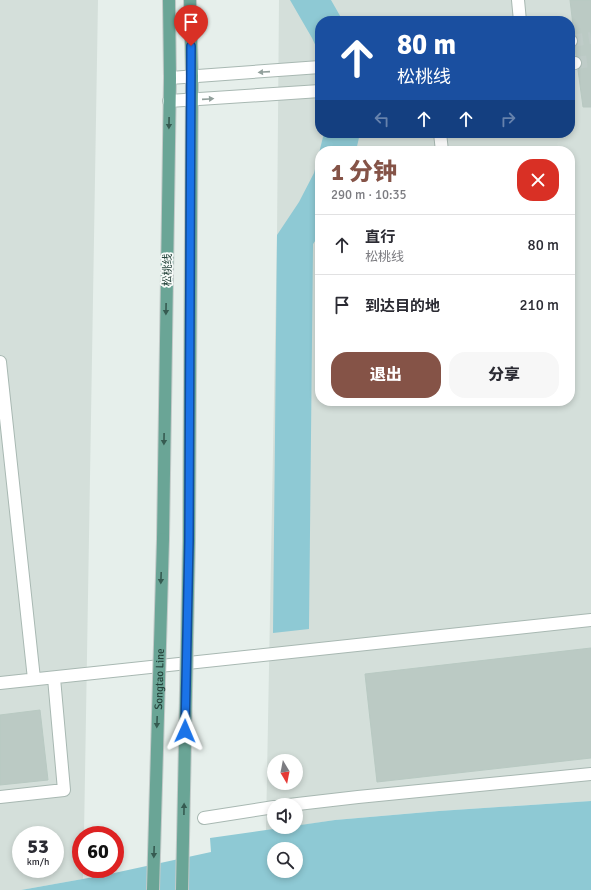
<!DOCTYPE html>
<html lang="zh">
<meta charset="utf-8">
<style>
body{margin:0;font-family:Signika,"Noto Sans SC",sans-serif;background:#f7f7f7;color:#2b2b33;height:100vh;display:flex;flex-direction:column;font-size:15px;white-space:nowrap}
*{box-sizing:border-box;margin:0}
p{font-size:13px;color:#7c7c81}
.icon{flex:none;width:22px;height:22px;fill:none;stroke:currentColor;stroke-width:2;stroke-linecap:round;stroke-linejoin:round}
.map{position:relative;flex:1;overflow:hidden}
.sheet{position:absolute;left:315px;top:146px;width:260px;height:260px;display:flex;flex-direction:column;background:#fff;border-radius:16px;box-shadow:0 2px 6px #0003}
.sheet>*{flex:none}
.hud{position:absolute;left:315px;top:16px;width:260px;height:122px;border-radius:16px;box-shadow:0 2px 6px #0003;background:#1a4fa0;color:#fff;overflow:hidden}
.needle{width:26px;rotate:170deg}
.tools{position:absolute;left:267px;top:754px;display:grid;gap:8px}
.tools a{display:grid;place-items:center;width:36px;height:36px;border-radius:50%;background:#fff;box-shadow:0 2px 6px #0003;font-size:20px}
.speed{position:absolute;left:12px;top:826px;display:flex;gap:8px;font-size:20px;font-weight:700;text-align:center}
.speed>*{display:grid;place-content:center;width:52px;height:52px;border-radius:50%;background:#fff;box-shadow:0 2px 6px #0003;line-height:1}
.speed small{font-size:10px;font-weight:400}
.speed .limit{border:6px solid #d22;background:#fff;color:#111}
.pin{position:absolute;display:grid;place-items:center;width:34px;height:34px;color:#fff;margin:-41px -17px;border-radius:50% 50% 50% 0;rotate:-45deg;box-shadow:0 0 4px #0007}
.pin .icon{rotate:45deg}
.me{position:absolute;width:44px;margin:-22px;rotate:1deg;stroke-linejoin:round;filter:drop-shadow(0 0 3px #0008)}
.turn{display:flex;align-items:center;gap:14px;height:84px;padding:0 16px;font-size:18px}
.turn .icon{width:52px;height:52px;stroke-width:2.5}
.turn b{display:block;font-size:28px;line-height:34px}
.lanes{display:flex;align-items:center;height:38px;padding:0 16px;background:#0003;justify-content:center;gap:20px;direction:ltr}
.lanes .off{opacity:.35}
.round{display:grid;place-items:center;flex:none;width:42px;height:42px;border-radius:16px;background:#f7f7f7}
.head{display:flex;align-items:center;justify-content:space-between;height:68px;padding:0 16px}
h1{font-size:24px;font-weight:800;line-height:30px;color:#855347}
.cta{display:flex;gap:8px;margin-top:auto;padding:8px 16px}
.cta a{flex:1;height:46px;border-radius:16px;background:#855347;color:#fff;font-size:16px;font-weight:800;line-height:46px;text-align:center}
.cta a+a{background:#f7f7f7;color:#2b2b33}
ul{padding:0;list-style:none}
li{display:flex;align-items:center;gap:12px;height:60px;padding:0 16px;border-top:1px solid #e1e1e2}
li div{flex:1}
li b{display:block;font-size:15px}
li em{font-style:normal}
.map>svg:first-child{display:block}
</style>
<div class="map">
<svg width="591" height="890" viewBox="0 0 591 890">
<rect width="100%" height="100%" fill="#e6efeb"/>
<path fill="#d4dfda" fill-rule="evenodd" d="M0 0H98L84 835H81V869H83V879L21 890H0ZM21 835H55V869H21Z
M279 0H591V801L439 811 335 820 296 826V805H274V827H289L266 830 277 235ZM320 21H570V133H320ZM320 151H570V401H320ZM274 761H296V783H274Z"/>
<path fill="#8ec9d4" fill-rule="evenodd" d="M290 0H331L343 21H320V55L312 38Z
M324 133H360L356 151H320V234L313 244 309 629 273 633 277 235 299 202 314 173Z
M591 801V890H21L105 875 211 852 210 838 335 820 439 811ZM274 849H296V871H274Z"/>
<path fill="#bbcac4" stroke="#b8c9c2" d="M570 0H591V107H583L578 70 582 66V62L580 58 576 56 575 47 578 41 577 37 574 34Z
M591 648V758L377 782 365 674Z
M40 710 48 780 0 785V715Z"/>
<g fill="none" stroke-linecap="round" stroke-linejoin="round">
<path stroke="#bfccc8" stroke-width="12" stroke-dasharray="12 6" stroke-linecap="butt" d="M571 41 591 38
M575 63 591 61"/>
<g stroke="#a8b8b2" stroke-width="14">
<path id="minor" d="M518 0 520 21
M570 41H571
M570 64 575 63
M170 78 320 67
M169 101 320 91
M440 133 442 151
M0 362 34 679
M0 683 591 620
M0 797 64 790 54 678
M289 805 358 797 591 774
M204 818 274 807"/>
</g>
<g stroke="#c2cac8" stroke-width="14">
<path id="major" d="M163 539 170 78 169 0
M189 541 192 76 190 0"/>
</g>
<use href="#minor" stroke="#fff" stroke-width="12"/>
<use href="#major" stroke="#6aa596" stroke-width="12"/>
<g stroke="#c2cac8" stroke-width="14" stroke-linecap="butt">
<g id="major-bridge">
<path id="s1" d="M153 890 163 539"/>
<path d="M182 890 189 541"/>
</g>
</g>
<use href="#major-bridge" stroke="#6aa596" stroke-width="12"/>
</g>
<defs><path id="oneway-solid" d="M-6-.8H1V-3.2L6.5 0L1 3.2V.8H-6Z"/></defs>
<g fill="#92a09c">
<use href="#oneway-solid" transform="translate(264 72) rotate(176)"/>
<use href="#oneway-solid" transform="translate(208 99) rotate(-4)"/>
</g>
<g fill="#365b51">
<use href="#oneway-solid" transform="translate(169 123) rotate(91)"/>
<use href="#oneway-solid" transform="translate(166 309) rotate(91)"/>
<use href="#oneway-solid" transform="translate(164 439) rotate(91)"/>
<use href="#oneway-solid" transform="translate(161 578) rotate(92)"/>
<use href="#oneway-solid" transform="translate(157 722) rotate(92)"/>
<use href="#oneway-solid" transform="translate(184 809) rotate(-89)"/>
<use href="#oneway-solid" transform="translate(154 852) rotate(92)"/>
</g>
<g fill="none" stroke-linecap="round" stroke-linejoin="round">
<g stroke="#114b97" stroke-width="10">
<path id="route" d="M185 731 189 541 191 46"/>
</g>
<use href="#route" stroke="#1a73e8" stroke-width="7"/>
</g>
<g text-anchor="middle" stroke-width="3.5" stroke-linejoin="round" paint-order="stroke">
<g font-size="11" fill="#24423a" stroke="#f7fbf9">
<text transform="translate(167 270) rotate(-89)" y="4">松桃线</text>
<text dy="4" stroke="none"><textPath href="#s1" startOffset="211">Songtao Line</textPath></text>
</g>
</g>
</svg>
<div class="tools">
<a><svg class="needle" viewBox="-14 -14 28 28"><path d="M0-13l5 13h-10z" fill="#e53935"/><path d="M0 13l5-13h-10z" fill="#7c7c81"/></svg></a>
<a><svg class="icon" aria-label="sound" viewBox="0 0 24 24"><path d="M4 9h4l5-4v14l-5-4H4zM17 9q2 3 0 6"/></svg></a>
<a><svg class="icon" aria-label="search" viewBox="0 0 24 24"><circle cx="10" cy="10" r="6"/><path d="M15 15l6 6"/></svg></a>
</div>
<div class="speed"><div>53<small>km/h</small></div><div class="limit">60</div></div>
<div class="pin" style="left:191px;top:46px;background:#d93025"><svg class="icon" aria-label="arrive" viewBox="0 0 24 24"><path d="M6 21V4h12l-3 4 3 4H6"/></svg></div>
<svg class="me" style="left:185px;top:731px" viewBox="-20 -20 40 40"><path d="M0-17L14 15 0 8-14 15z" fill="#1a73e8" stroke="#fff" stroke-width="4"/></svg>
<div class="hud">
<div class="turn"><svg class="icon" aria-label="ahead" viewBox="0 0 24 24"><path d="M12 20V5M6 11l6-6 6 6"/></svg><div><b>80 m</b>松桃线</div></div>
<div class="lanes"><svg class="icon off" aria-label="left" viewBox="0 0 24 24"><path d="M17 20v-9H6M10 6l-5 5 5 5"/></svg><svg class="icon" aria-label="ahead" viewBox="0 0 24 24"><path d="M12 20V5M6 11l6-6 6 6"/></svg><svg class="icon" aria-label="ahead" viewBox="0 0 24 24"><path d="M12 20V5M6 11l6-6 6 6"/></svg><svg class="icon off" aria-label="right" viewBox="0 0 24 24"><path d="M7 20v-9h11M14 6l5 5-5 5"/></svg></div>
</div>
<section class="sheet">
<div class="head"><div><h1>1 分钟</h1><p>290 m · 10:35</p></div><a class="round" style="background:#d93025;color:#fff"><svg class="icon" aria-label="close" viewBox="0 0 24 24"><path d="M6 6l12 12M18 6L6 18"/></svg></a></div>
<ul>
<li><svg class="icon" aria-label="ahead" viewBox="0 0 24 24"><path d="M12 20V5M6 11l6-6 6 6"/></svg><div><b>直行</b><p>松桃线</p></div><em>80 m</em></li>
<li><svg class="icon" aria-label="arrive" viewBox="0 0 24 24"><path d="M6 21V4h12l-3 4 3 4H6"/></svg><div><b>到达目的地</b></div><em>210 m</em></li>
</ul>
<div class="cta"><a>退出</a><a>分享</a></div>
</section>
</div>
